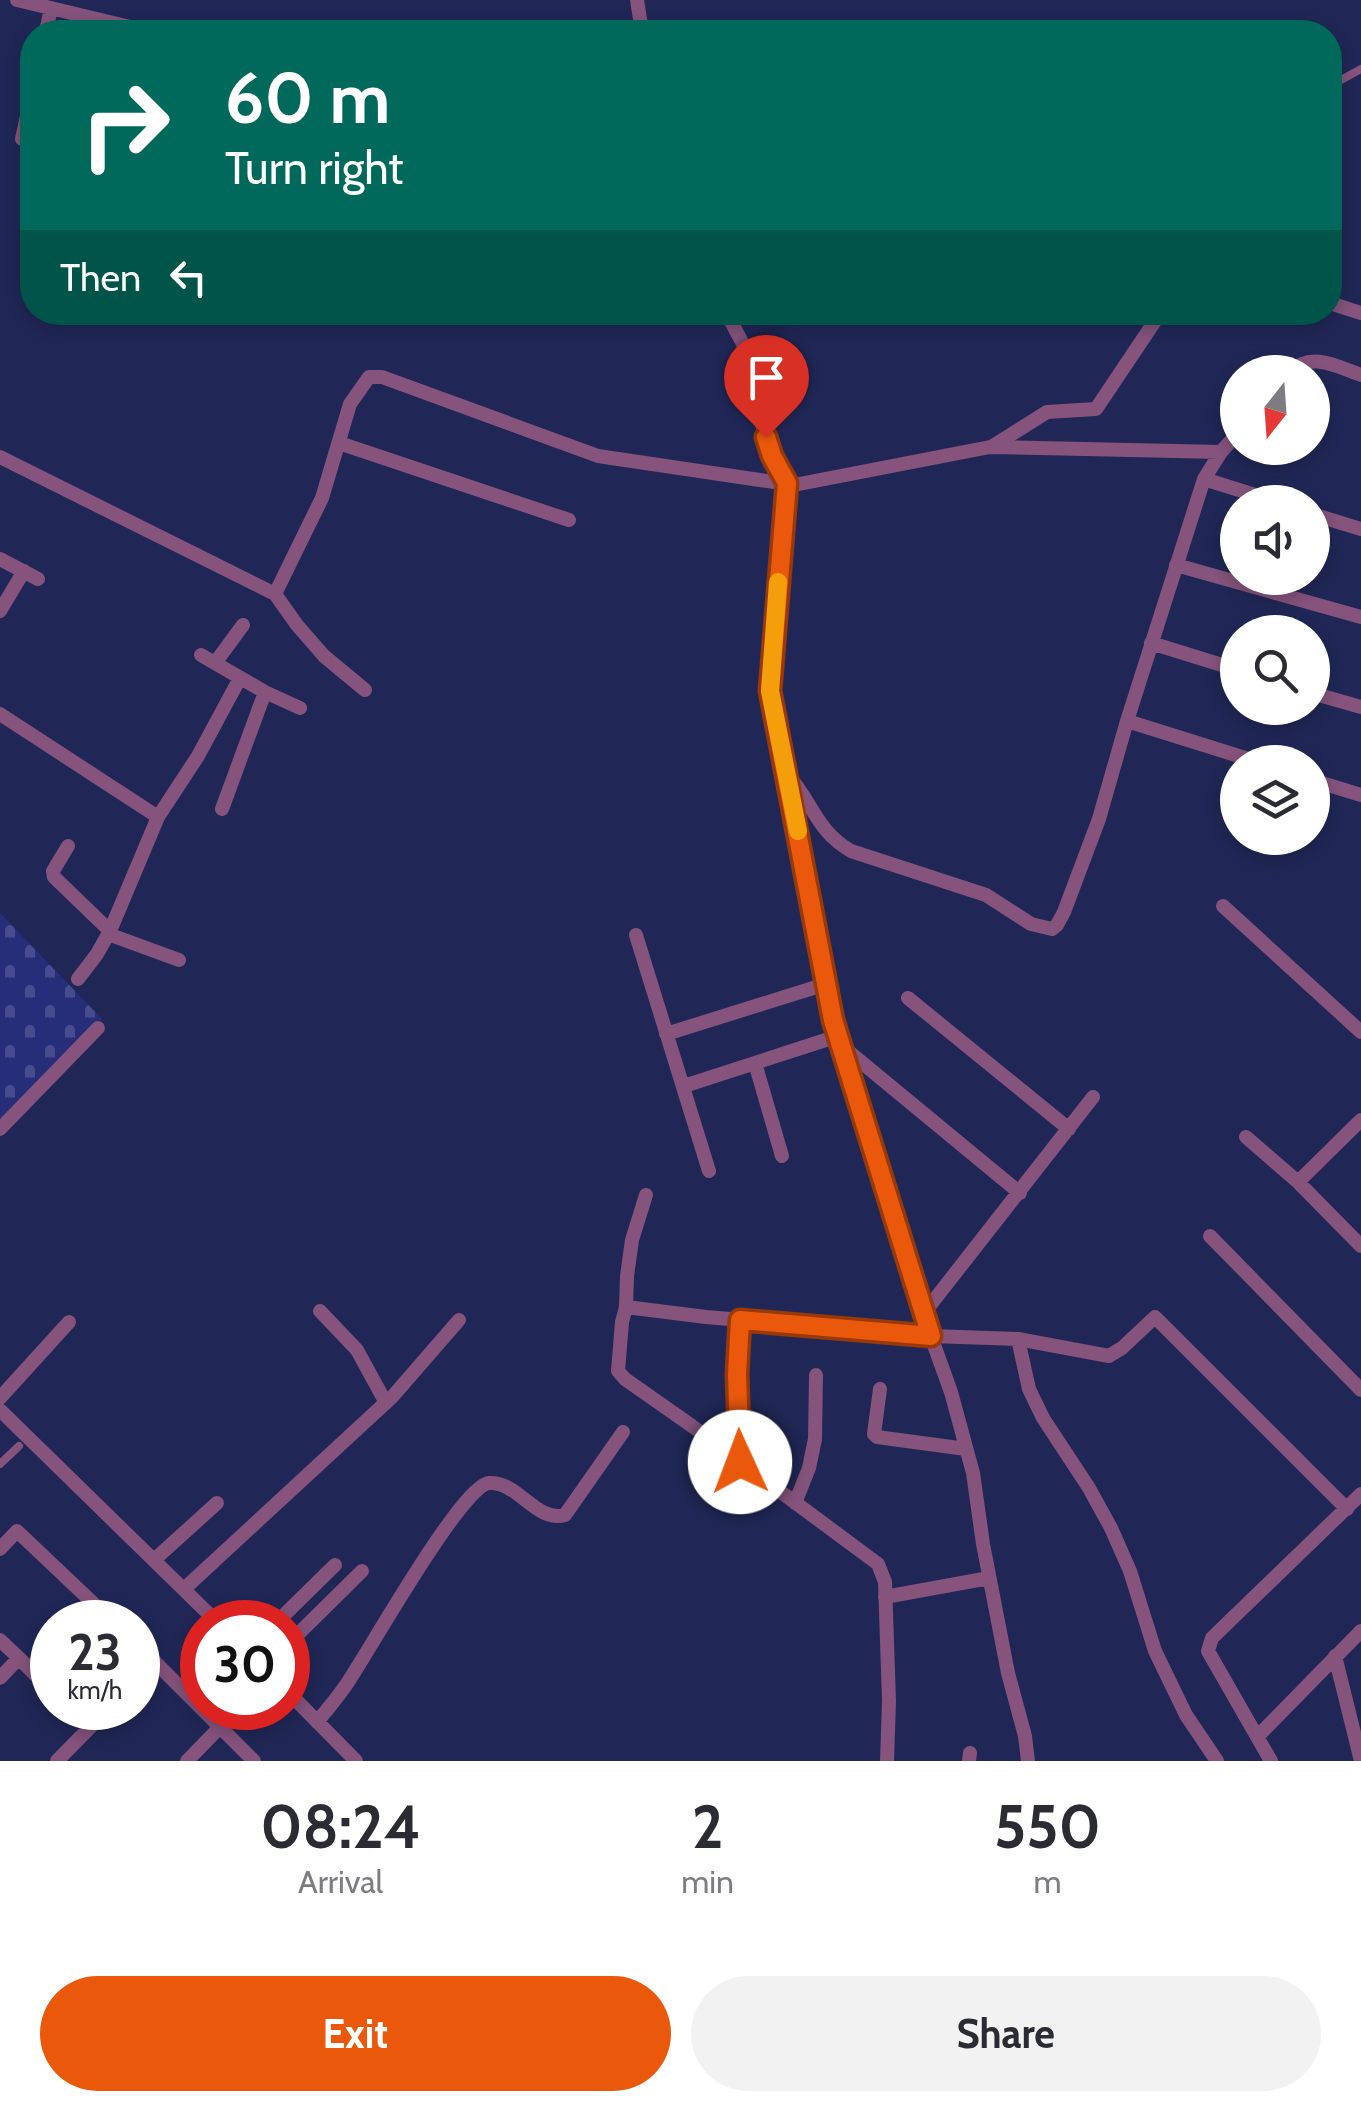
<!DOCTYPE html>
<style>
body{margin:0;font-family:Cabin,sans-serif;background:#f2f2f3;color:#2b2b33;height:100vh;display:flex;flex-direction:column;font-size:38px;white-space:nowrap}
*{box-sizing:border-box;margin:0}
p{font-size:32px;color:#7c7c81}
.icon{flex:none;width:55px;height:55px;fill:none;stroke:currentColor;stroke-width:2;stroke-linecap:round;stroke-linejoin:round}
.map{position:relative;height:1761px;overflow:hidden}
.drawer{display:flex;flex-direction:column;background:#fff;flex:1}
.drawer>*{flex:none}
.guide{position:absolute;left:20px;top:20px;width:1322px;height:305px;border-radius:40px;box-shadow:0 5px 15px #0003;background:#00695c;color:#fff;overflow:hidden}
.needle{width:65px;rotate:197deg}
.buttons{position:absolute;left:1220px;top:355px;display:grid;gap:20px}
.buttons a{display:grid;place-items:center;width:110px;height:110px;border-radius:50%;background:#fff;box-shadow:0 5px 15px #0003;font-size:50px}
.speed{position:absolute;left:30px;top:1600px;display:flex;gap:20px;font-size:50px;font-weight:700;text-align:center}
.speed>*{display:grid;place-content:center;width:130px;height:130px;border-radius:50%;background:#fff;box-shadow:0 5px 15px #0003;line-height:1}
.speed small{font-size:25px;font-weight:400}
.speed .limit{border:15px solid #d22;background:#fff;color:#111}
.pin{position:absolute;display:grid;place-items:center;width:85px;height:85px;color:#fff;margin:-102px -42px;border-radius:50% 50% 50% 0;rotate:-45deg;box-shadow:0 0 10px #0007}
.pin .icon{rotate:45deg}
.me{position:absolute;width:110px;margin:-55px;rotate:358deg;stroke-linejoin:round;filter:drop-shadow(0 0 8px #0008)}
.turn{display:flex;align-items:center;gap:35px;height:210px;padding:0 40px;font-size:45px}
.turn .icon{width:130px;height:130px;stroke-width:2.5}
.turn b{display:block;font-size:70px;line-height:85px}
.then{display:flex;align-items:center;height:95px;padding:0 40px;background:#0003;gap:20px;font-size:38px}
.eta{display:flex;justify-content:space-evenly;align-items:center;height:170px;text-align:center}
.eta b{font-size:60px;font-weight:700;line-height:70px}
.primary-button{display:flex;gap:20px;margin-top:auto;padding:20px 40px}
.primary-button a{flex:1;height:115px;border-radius:60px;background:#ea580c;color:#fff;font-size:40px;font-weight:700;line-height:115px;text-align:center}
.primary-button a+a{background:#f2f2f3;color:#2b2b33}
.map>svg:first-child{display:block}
</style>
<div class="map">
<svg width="1361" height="1761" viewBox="0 0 1361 1761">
<defs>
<pattern id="cemetery-stones" width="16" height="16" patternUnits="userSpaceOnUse" patternTransform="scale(2.5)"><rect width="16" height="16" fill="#262d79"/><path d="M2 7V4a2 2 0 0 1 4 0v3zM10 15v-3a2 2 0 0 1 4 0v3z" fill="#464c8d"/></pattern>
</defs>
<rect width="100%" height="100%" fill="#202756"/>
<path fill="url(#cemetery-stones)" d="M0 913 102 1019 0 1122Z"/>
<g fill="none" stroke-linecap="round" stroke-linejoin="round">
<path stroke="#85537c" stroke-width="8" d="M1330 86 1361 69
M0 1464 19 1446"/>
<path stroke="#85537c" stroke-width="14" d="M17 0 151 32
M637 0 642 32
M46 32 51 8
M22 139 32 93
M1330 303 1361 313
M726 312 752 361 760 418 772 456 787 483 770 691 833 1020 925 1320 951 1392 973 1473 983 1544 1008 1673 1025 1736 1028 1761
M1291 372C1311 351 1338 367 1361 375
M1238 433 1221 452 1204 479 1127 721 1258 762
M339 443 569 520
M993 446 1047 412 1096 409 1161 312
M0 457 275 594 322 498 350 404 369 377H382L598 456 794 485 990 447 1221 452
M1204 479 1277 502
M1312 514 1361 529
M0 559 38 579
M1176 565 1361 617
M275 594 297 625 324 656 365 690
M0 611 24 571
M1151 643 1238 670
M201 655 265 692 300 708
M215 663 243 625
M1312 693 1361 707
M0 714 158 817
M787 774C813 802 815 830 851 851L986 895 1031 924 1052 929 1057 925 1064 912 1099 819 1127 721
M1312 780 1361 795
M222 809 265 692
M68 846 53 871 54 877 110 931
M1223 906 1361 1032
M108 934 179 960
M636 935 709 1171
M78 979 97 954 110 931 158 817 198 756 240 678
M908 998 1069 1129
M666 1034 826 984
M843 1047 1020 1193
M755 1063 782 1156
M684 1086 838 1036
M0 1129 98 1028
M1246 1137 1298 1182 1361 1246
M1298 1182 1361 1120
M646 1195 632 1240 627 1276 626 1307 622 1322 618 1371 625 1379 692 1426 878 1564 885 1582 889 1701 887 1761
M1210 1236 1361 1390
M626 1307 706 1317 931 1336 1018 1339 1109 1356 1122 1348 1155 1317 1347 1509
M320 1311 357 1350 386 1403
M924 1313 1093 1097
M740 1320 737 1374 740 1462
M1018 1339 1029 1389 1043 1418 1089 1488 1111 1528 1130 1571 1155 1651 1186 1715 1217 1761
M880 1389 874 1434 877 1437 966 1449
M0 1398 69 1322
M0 1410 217 1622
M795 1503 809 1468 815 1439 816 1375
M0 1549 17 1531 113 1622
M154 1560 217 1503
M184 1589 393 1396 459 1320
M885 1597 989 1578
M277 1622 335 1565
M0 1640 19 1658
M288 1644 362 1571
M138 1646 154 1661
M1335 1656 1361 1761
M0 1678 19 1658 52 1692
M138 1678 154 1661 254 1761
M288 1692 356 1761
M68 1708 89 1728
M317 1722C327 1710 337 1698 346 1685 367 1655 461 1486 489 1483 518 1481 536 1523 565 1515L623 1432
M1257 1737 1361 1631
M57 1761 109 1708
M187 1761 219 1728
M969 1761 970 1753
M1271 1761 1208 1651 1212 1638 1361 1494"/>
</g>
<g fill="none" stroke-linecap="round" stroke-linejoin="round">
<g stroke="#983908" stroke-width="25">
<path id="route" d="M740 1462 737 1374 740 1320 931 1336 833 1020 770 691 787 483 772 456 766 437"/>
</g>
<use href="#route" stroke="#ea580c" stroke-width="18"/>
<path stroke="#f59e0b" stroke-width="18" d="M778 582 770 691 798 831"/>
</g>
</svg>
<div class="buttons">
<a><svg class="needle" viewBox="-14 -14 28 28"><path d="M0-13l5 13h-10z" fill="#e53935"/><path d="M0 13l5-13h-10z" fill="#7c7c81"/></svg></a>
<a><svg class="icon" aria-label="sound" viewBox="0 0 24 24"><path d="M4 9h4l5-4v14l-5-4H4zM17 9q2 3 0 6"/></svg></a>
<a><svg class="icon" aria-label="search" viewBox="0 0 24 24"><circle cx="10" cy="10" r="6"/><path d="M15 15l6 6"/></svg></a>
<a><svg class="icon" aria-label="layers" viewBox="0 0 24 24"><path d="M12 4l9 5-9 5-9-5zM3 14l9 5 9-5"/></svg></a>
</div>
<div class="speed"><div>23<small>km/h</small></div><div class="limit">30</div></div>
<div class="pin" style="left:766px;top:437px;background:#d93025"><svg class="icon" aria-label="arrive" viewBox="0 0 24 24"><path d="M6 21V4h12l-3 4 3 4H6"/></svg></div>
<svg class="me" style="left:740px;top:1462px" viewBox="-20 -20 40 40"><circle r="19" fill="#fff"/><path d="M0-13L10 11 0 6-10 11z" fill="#ea580c"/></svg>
<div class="guide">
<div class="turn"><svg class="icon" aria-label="right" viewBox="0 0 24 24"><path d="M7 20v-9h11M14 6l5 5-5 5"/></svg><div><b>60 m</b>Turn right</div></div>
<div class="then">Then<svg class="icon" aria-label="left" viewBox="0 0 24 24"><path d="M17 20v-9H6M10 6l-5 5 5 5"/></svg></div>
</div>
</div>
<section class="drawer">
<div class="eta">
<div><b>08:24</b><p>Arrival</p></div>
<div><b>2</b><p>min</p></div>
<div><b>550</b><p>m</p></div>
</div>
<div class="primary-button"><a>Exit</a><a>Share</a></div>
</section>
